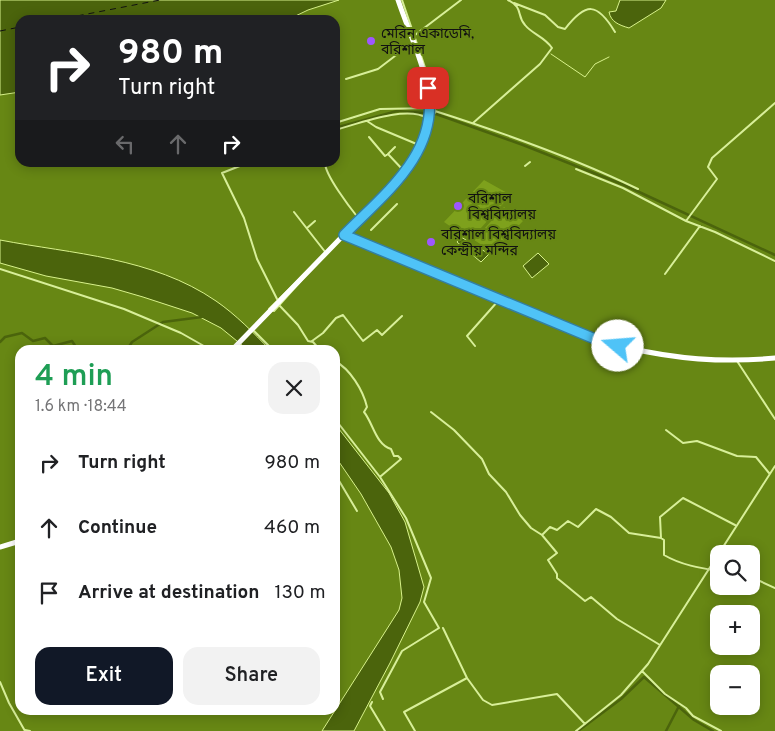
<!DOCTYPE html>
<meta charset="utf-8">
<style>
body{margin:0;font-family:Overpass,"Noto Sans Bengali",sans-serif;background:#f2f2f2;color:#202124;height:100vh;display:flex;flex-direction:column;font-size:19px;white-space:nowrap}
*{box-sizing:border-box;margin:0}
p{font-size:16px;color:#757577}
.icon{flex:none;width:28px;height:28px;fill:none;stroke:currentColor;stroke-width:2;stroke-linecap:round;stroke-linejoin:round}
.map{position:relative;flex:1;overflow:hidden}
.drawer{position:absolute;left:15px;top:345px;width:325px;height:370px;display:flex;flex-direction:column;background:#fff;border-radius:15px;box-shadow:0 2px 12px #0003}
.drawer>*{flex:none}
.top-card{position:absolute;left:15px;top:15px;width:325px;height:152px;border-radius:15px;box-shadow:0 2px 12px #0003;background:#202124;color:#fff;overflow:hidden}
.buttons{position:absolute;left:710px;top:545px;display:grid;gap:10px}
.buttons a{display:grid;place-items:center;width:50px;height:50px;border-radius:10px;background:#fff;box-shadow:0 2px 12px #0003;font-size:25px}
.pin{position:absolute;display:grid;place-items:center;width:42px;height:42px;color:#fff;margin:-21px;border-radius:10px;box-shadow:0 2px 8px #0006}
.me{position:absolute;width:55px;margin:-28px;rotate:288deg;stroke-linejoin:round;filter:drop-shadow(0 0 4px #0008)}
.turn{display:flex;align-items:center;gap:18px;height:105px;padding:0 20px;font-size:22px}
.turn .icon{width:65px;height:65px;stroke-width:2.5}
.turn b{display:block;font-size:35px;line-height:42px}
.lanes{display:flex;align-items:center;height:48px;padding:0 20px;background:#0003;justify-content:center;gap:25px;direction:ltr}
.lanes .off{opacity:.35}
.round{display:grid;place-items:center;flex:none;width:52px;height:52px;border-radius:15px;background:#f2f2f2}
.head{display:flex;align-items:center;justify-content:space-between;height:85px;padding:0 20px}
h1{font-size:30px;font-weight:600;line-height:38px;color:#1e9e55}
.action{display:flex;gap:10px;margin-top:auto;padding:10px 20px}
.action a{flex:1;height:58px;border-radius:15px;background:#111827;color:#fff;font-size:20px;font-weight:600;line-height:58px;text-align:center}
.action a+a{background:#f2f2f2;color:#202124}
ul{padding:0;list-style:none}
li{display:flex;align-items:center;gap:15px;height:65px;padding:0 20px}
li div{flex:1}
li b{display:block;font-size:19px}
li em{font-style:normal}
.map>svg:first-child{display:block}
</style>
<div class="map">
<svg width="775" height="731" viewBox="0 0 775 731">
<rect width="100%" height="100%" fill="#678714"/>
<path fill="#7ea11c" d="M484 180 511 195 470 240 444 222Z
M504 207 523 221 493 252 474 240Z"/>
<path fill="#4b640c" stroke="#d8f28b" d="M0 0H339L308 10 287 20H20V92L0 95Z
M620 0H666L661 8 629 28C619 25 611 22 609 12L616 11Z
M461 237 489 254 481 262 457 242Z
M0 240C73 254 152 257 216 301 235 314 254 333 270 350H248L221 328 192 313 143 297 112 288 46 276 0 263Z
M538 253 549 264 532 278 523 266Z
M335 424 389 493 405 522 424 587 420 602 390 663 354 731H322L399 610 402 598 399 570 391 547 361 494 335 456Z"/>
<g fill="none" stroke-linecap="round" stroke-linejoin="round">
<path stroke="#d8f28b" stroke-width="1" d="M551 54 585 77 595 64 609 57"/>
<path stroke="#4b640c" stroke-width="2.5" d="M335 128 397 111 436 114 523 145 624 185 775 255
M0 342 5 337 22 333 33 341 45 338 53 346 72 341 78 350
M127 350 132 342 163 322 202 317
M578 731 621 699 644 677 694 720 713 731
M666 731 679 706"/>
<path stroke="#111" stroke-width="1" stroke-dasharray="6 5" stroke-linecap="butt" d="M56 20 160 0
M0 31 20 27"/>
<path stroke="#d8ef99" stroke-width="2" d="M402 0 431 85 435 112 427 133
M514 3 545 15 558 27 565 29C586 2 597 2 615 32
M415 35 461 0
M346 79 378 69 412 43
M335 100 337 99
M435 111C504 133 572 157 638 189
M367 121 376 127 419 145
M335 123 380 109 434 108
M473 123 540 64 552 48C545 37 532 34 525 25 516 15 524 8 508 0
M335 130C358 124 406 105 427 118
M369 137 385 156 388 154 403 170
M388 154 395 147
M250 162 222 173 244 218 257 259 277 299
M325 162C324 174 351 209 359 219
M525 166 530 162
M576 169 623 188 686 221 715 232 775 261
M294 212 326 253
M686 221 717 179 708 167 712 158 775 103
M307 228 315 221
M371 230 397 204
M323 256 274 311 269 309Z
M0 269 124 309 181 333 211 350
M665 274 700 226
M279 305 298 325 308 341 313 342 320 350
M253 330 273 350
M312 341 323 333 336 318 343 315 363 341 377 330 382 335 402 316
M475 346 467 336 498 301
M335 361C350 369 363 390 367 407L364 412C373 423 376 445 391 449L394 456H398L401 459 381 476
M737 361 775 419
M431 412 454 430 482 459 489 474 506 492 520 515 531 528 542 535
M335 419 380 477 406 518 431 578 424 602 439 628 402 651 380 692 383 699
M666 430 683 443 697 441 737 456 756 457 769 473
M335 474 357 511
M661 538 660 517 683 498 735 525
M751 577 775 588
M443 628 467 678
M660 645 617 619 591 597 585 601 557 578V574L548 560 557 553 542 535 550 527 557 530 568 521 578 527 596 509 611 517 629 533 661 538 664 540V555C681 565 700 568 719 571
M642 671 665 694 686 708 693 716 721 731
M0 682 9 703 25 731
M372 702 370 706 385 731
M25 730 30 731
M415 731 404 712 467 678 483 700 492 705 557 694 585 724
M576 731 621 695 648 664 775 466"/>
<path stroke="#fff" stroke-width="5" d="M344 235 595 339C654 357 714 364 775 358
M232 350 397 180C454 116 422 70 398 0
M0 547 20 541"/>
</g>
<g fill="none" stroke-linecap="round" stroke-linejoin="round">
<g stroke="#337fa1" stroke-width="12">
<path id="route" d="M428 88C440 153 384 194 344 235L595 339 618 346"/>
</g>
<use href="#route" stroke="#4fc3f7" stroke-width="9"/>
</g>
<g fill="#9e57ff" stroke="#678714" stroke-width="2">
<circle cx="371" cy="41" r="5"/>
<circle cx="458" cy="206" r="5"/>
<circle cx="431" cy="242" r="5"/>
</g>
<g text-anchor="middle" stroke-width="4" stroke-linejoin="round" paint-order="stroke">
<g font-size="14" fill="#111" stroke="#678714" text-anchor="start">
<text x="381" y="38">মেরিন একাডেমি,<tspan x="381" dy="16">বরিশাল</tspan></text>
<text x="468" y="203">বরিশাল<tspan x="468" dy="16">বিশ্ববিদ্যালয়</tspan></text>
<text x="441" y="239">বরিশাল বিশ্ববিদ্যালয়<tspan x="441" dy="16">কেন্দ্রীয় মন্দির</tspan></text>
</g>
</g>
</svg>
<div class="buttons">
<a><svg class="icon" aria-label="search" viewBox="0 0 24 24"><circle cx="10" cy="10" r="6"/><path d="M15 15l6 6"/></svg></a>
<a>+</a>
<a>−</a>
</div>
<div class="pin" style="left:428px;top:88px;background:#d93025"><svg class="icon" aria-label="arrive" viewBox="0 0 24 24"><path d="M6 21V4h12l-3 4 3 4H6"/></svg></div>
<svg class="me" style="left:618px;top:346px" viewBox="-20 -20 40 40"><circle r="19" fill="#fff"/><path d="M0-13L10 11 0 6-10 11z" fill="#4fc3f7"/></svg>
<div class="top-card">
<div class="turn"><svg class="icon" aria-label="right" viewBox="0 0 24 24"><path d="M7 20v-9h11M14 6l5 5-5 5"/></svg><div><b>980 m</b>Turn right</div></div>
<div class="lanes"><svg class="icon off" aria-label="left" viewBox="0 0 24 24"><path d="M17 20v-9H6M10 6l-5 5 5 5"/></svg><svg class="icon off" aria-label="ahead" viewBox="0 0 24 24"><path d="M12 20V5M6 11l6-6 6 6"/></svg><svg class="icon" aria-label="right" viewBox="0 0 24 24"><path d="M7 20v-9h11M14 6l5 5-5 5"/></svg></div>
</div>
<section class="drawer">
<div class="head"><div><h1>4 min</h1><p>1.6 km · 18:44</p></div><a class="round"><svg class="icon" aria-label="close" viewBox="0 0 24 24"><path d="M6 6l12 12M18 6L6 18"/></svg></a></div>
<ul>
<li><svg class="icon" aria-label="right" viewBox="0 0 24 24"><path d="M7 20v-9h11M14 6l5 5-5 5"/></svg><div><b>Turn right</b></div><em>980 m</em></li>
<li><svg class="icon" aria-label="ahead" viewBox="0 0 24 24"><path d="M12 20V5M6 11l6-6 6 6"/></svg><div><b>Continue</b></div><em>460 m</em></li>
<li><svg class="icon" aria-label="arrive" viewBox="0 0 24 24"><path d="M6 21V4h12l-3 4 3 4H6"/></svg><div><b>Arrive at destination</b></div><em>130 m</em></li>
</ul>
<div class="action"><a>Exit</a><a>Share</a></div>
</section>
</div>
